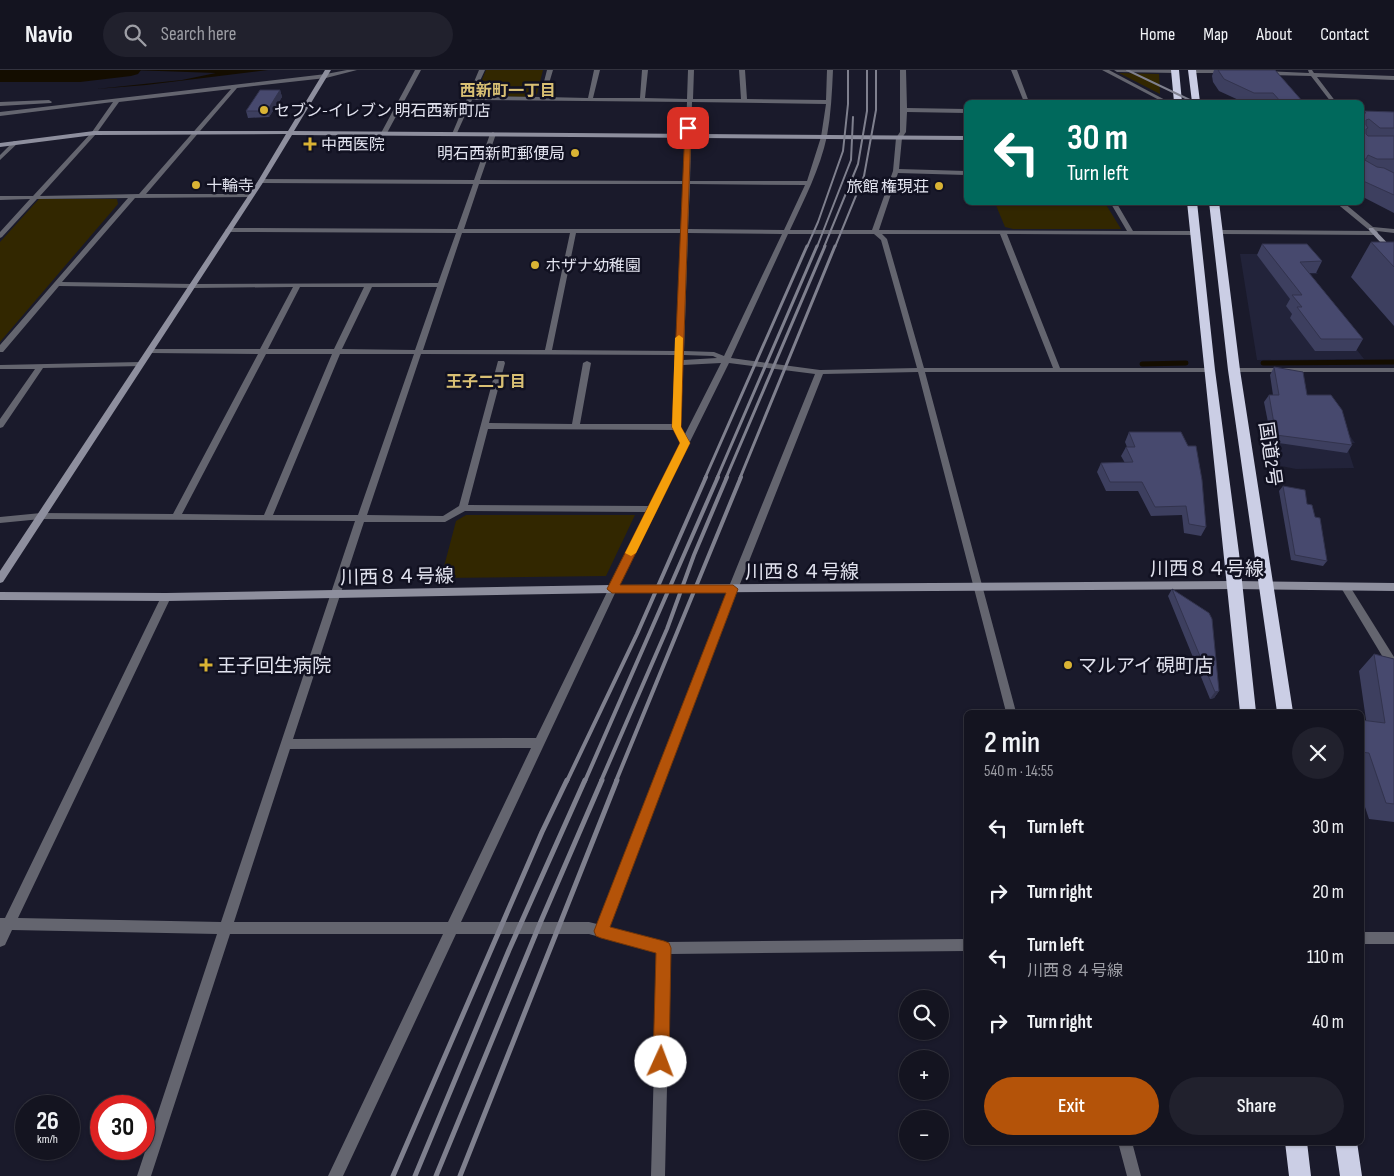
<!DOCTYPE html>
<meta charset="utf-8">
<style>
body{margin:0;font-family:"Sofia Sans Condensed","Noto Sans JP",sans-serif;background:#21212d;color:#f1f3f6;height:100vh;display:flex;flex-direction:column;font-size:19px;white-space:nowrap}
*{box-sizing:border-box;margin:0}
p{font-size:16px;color:#9d9ea5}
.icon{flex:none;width:28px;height:28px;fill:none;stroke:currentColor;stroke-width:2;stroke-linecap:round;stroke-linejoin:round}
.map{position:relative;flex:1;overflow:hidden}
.panel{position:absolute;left:964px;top:640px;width:400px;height:435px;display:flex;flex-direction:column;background:#141420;border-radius:8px;box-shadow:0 1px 4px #0004,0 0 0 1px #33333e}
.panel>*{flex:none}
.banner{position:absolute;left:964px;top:30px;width:400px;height:105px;border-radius:8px;box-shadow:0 1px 4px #0004,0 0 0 1px #33333e;background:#00695c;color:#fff;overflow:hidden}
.fabs{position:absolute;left:899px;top:920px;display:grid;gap:10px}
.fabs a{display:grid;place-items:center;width:50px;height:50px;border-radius:50%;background:#141420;box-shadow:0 1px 4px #0004,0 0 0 1px #33333e;font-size:25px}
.speed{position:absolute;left:15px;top:1025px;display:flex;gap:10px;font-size:25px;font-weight:700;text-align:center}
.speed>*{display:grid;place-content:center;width:65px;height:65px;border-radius:50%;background:#141420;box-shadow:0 1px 4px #0004,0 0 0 1px #33333e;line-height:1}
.speed small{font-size:12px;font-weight:400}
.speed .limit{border:8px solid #d22;background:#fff;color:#111}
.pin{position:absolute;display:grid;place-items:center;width:42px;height:42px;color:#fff;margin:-21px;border-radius:10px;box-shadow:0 2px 8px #0006}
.me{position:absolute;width:55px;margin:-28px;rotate:2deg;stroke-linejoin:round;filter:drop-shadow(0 0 4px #0008)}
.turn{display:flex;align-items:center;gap:18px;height:105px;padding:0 20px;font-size:22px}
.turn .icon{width:65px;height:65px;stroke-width:2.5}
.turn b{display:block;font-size:35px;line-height:42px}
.round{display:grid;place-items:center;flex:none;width:52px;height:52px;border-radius:26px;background:#21212d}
.headline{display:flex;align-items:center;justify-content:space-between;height:85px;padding:0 20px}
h1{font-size:30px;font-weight:600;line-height:38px}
.action{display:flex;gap:10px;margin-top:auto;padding:10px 20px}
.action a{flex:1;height:58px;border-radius:30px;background:#b45309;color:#fff;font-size:20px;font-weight:600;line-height:58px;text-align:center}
.action a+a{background:#21212d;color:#f1f3f6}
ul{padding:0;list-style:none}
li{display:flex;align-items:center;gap:15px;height:65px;padding:0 20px}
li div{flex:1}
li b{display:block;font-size:19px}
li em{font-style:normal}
header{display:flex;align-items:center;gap:30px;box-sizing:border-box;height:70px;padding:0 25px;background:#141420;border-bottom:1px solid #33333e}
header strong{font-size:24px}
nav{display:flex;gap:28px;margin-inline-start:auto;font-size:18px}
.search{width:350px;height:45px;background:#21212d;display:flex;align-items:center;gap:12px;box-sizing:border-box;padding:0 18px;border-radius:28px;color:#9d9ea5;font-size:19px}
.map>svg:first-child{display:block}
</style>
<header>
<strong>Navio</strong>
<div class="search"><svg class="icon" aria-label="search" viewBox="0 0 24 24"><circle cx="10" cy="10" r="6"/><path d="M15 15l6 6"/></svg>Search here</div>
<nav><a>Home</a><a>Map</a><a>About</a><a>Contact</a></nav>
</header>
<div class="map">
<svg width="1394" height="1106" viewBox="0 0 1394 1106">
<rect width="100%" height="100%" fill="#1a1a2b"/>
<path fill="#22233a" d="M1240 184H1302L1318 204 1298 205 1364 289 1257 290Z
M1264 332 1327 333 1355 373H1346L1354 398 1296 399 1276 395Z"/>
<path fill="#322700" d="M486 0H543L537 24 530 27 478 26 476 24Z
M1119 3 1159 4 1160 24Z
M39 129H117L118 134 0 272V172Z
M995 133H1105L1121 159H1013L1005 157Z
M466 445H635L606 506 441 508 456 451Z"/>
<path fill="#140d00" d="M7 0 21 2 122 0 33 11 0 12V1Z
M131 0H268L146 15 96 19 182 10 216 3Z"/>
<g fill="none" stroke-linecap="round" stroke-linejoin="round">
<path stroke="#140d00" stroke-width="5" d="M1263 293 1394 292
M1142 294 1186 293"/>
<path fill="#140d00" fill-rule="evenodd" d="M0 0H141L138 4 131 6 80 12H0Z"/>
<path fill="#64656f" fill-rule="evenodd" d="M347 0H357L326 8 237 18 146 124H251L253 125V127L135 128 62 212 193 214 438 213 456 163 228 162 225 160 228 158 457 159 473 114 261 113 258 111 261 109 474 110 490 64 493 62 496 64 480 110 684 111 687 32 472 30 457 63 452 64 479 0H485L473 26 540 27 547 0H553L545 27 588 28 594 0H600L593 28H640L642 0H648L645 28 687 29 688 0H694L693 29H741L739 0H745L747 29 826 30 827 0H833C832 22 831 44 827 66 820 99 804 130 790 160H872L893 101 896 68 900 62V0H906L907 38 966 39V43L907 42 906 62 902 68 899 99 966 101V105L898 103 879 160 1127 161 1110 132H1116L1133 161H1195L1198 163 1195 165 1007 164 1060 298H1209L1213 300 1212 302H925L1016 642H1006L918 302 823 304 738 519 609 857 664 872 966 869V881L670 884 665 1106H651L657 883 589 864H456L343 1106H328L443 864H230L151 1106H137L217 864 12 860 5 875 0 877V848H5L161 527 166 523 171 527 18 848 221 852 355 451 41 449 0 453V447L41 443 173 444 258 284 150 283 146 281 150 279H260L293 217 193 218 59 216 3 282H0V275L128 128 37 129 2 167 0 168V162L30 129 0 130V126H33L92 62 113 32 0 46V42L326 4ZM231 19 139 124 40 126 96 64 119 32ZM692 32 826 34 821 67 807 111H690ZM479 114H683L681 159H464ZM690 114 805 115 784 160 688 159ZM462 163H570L545 280H423ZM576 163H681L676 281 552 280ZM688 163 782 164 724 286 714 282 684 281ZM788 164H874L881 170 917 298 820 300 731 288ZM882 164H1000L1053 298H924L887 169ZM300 217H364L334 279H268ZM372 217H437L415 280 342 279ZM266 284H332L264 445 182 444ZM340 284H414L358 445H273ZM421 284 676 285 674 293 676 295 673 354H580L591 293 587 291 583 293 572 354 489 353 505 293 504 291H498L459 436 443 446 367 445ZM684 285 713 286 717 288 683 290ZM721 293 685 364 681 357 683 295ZM729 293 815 304 728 519 597 854 589 852H461L617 519ZM488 359 674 360 681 373 649 436 468 435ZM465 441 646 442 536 668 293 669 364 452H445ZM531 678 448 852H234L290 679Z
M415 0H421L387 63 382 64 381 63Z
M1011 0H1017L1029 32H1024Z
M1102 0H1109L1169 32H1163Z
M1114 0H1177L1178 1 1175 3 1117 2Z
M1190 0H1228L1229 1 1226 3H1192Z
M1308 0H1312L1314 3 1394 6V10L1317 7 1336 32H1331L1311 6 1265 5 1262 3 1265 1 1309 3Z
M49 30 52 32 51 33 0 36V32Z
M14 71 19 72 0 90V85Z
M1335 132H1343L1373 157 1394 159V163L1377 161 1378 163 1375 165 1219 164 1216 162 1219 160 1372 161 1369 160Z
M140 292H143V296L43 298 3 357 0 358V349L35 299H0V295Z
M1231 298H1394V302H1234L1230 300Z
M1346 514 1349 515 1394 587V600L1390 599 1343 521 1341 518 1343 515Z
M1361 862H1394V874H1361Z
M1118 1072H1132L1141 1106H1127Z"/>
<path fill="#8e8f9e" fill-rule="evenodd" d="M325 0H331L294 61 966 66V70L292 65 264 111 3 512 0 513V501L258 111 286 64 94 65 0 77V73L94 61H288Z
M1369 158H1373L1394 180V186L1392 185 1369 160Z
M1234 511 1394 513V521L1234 519 612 523 166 531 0 530V522L166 523 612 515Z"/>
<path fill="#cbcee5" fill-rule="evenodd" d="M1171 0H1179L1182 32H1174Z
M1188 0H1196L1200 32H1192Z
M1187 132H1197L1215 300 1239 483 1256 642H1240Z
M1209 132H1219L1240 300 1293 642H1277L1228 300Z
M1285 1072H1307L1311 1106H1289Z
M1335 1072H1357L1362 1106H1340Z"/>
<path stroke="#7f808e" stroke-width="2" d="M1127 0 1194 32
M807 177 818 152 843 81 848 34V0
M817 177 851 90 853 47
M824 177 858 94 867 41V0
M835 177 864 106 876 40V0"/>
<path stroke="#7f808e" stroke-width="3" d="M705 408 807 176
M717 408 817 176
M726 408 825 176
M740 408 835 176"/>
<path stroke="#7f808e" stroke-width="4" d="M567 711 637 564 706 407
M585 711 718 407
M601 711 667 559 694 485 727 407
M616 711 741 407"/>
<path stroke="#7f808e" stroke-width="5" d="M393 1106 542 762 567 710
M415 1106 509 880 585 710
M436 1106 541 851 602 710
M460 1106 617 710"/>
</g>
<path fill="#3d3f5f" d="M1214 0H1275L1303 32H1243L1219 21 1213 12 1212 6Z
M280 20 282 27 269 47 248 48 246 41Z
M1364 41 1394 42V143L1361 126V43H1363Z
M1371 172H1394V256L1351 207Z
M1262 174 1322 191 1316 203H1309L1363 269 1356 281H1315L1290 248 1292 244 1286 236 1290 229 1257 185Z
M1274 297 1307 325 1352 375 1347 383 1272 372 1264 332 1269 325H1273L1270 305Z
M1129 362 1206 457 1201 466 1184 463 1182 445 1151 446 1138 421H1106L1097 402 1101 393H1125L1121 386 1126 377H1127L1125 372Z
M1283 416 1307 434 1315 447 1327 491 1323 496 1291 490 1279 421Z
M1172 519 1219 621 1214 628 1210 629 1168 526Z
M1374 584 1394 589V752L1369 749 1361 725V650H1366L1359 601Z"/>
<path fill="#32334d" d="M280 20 282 27 269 47 267 41Z
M1219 621 1214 628 1210 629 1215 622Z"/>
<path fill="#47496e" stroke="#32334d" d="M1218 0H1275L1303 32H1281L1273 23H1254L1224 9Z
M260 20H280L267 41H246Z
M1364 41 1394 42V58H1380L1369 49 1366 50V55L1368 58 1366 59V64L1368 66H1394V89H1377L1368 85 1366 89H1363L1377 97 1384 98 1394 103V125L1361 110V43H1366Z
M1371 172H1394V197Z
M1262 174H1307L1322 191 1300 192 1363 269H1321L1297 237H1302L1292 225H1302Z
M1274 297 1303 302 1307 325H1331L1342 340 1352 375 1276 365 1269 325H1279Z
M1129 362H1181L1188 376H1196L1202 410 1206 457 1189 454 1186 436 1155 437 1142 412H1110L1101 393 1133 392 1126 377H1135Z
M1283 416 1305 420 1307 434 1312 435 1315 447 1320 448 1327 491 1295 485Z
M1172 519 1209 543 1212 549 1219 621 1215 622Z
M1374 584 1394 589V734L1386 733 1369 683 1361 682V650L1385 653Z"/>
<path fill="#b45309" stroke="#753606" d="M688 56 691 58 681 357 690 373 620 515H733L738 519 610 857 664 871 669 873 671 878 669 992 666 997 661 1000 655 997 653 992 656 883 601 868 596 866 594 861 726 523H612L607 519 680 373 672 357 685 58Z"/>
<path fill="#f59e0b" d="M679 265 683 268 681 357 690 373 636 483 631 486 625 483 680 373 672 357 675 268Z"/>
<g fill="#d9b334" stroke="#111121" stroke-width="2">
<circle cx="264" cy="40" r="5"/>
<path d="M307.5 66.5h5v5h5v5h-5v5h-5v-5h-5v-5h5z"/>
<circle cx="575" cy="83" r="5"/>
<circle cx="196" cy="115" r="5"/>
<circle cx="939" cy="116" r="5"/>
<circle cx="535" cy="195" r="5"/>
<path d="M203.5 587.5h5v5h5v5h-5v5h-5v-5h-5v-5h5z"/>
<circle cx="1068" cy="595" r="5"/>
</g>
<g text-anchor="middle" stroke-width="5" stroke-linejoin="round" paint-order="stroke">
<g font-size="16" font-weight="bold" fill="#d9c074" stroke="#111121">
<text x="508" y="26">西新町一丁目</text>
<text x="486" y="317">王子二丁目</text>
</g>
<g font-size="16" fill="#e1e2ee" stroke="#111121" text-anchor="start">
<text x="274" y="46">セブン-イレブン 明石西新町店</text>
<text x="321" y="80">中西医院</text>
<text x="565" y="89" text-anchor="end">明石西新町郵便局</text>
<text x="206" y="121">十輪寺</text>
<text x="929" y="122" text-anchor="end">旅館 権現荘</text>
<text x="545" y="201">ホザナ幼稚園</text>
</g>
<g font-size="19" fill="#e1e2ee" stroke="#111121">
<text transform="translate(1271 384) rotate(82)" y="7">国道2号</text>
<text x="1207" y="505">川西８４号線</text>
<text x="802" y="508">川西８４号線</text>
<text transform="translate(397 506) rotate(-1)" y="7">川西８４号線</text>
</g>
<g font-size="19" fill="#e1e2ee" stroke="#111121" text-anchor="start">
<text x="217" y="602">王子回生病院</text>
<text x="1078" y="602">マルアイ 硯町店</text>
</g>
</g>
</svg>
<div class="fabs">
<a><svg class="icon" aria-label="search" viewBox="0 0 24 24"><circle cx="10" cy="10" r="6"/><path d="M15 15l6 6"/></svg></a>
<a>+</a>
<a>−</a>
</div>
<div class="speed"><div>26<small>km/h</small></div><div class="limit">30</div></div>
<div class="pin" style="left:688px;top:58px;background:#d93025"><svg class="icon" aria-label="arrive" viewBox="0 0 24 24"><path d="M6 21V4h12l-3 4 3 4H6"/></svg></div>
<svg class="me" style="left:661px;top:992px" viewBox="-20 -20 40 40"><circle r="19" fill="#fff"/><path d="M0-13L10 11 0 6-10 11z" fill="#b45309"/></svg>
<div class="banner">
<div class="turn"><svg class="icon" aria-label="left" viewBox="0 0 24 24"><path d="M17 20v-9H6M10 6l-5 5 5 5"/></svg><div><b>30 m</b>Turn left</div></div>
</div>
<section class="panel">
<div class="headline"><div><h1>2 min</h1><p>540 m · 14:55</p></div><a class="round"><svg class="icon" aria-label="close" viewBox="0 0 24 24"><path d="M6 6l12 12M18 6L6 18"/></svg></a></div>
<ul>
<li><svg class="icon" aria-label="left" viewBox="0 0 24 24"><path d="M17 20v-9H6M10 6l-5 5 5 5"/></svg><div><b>Turn left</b></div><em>30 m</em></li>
<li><svg class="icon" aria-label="right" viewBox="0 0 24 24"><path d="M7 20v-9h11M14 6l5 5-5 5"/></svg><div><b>Turn right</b></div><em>20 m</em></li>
<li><svg class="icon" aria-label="left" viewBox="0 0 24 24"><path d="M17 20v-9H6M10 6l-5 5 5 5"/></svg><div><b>Turn left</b><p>川西８４号線</p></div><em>110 m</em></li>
<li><svg class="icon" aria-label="right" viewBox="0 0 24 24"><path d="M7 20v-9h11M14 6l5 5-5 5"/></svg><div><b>Turn right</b></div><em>40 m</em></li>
</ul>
<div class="action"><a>Exit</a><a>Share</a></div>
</section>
</div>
